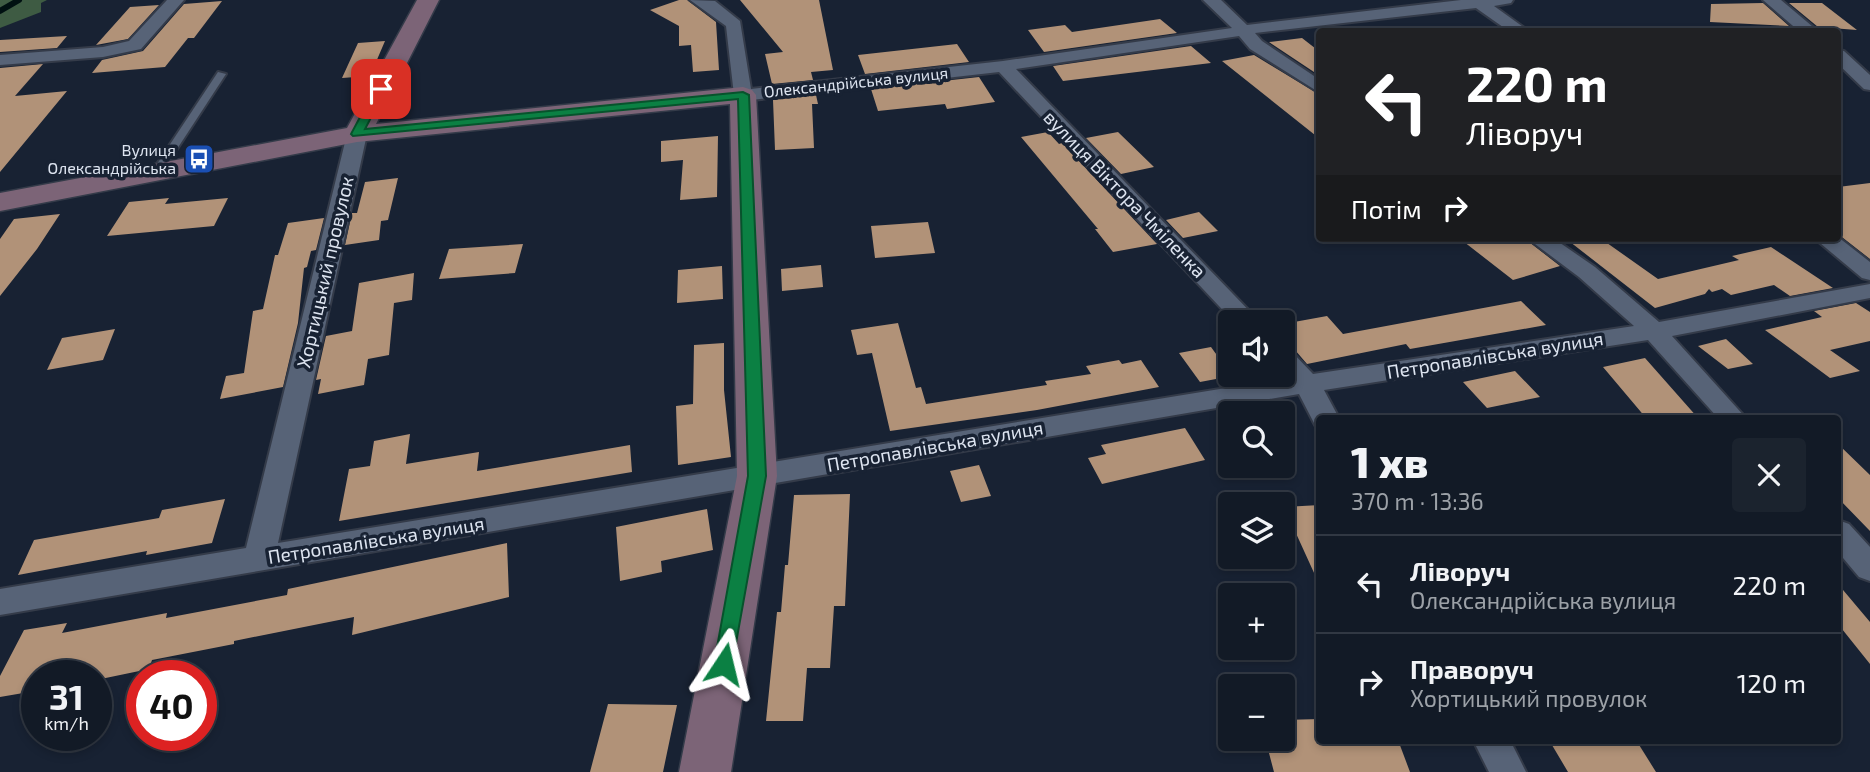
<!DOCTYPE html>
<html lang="uk">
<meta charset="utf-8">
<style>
body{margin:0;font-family:"Exo 2",sans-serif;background:#1b232e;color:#f1f3f6;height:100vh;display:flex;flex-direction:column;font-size:26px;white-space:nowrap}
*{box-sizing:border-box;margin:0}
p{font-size:23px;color:#9ca1a7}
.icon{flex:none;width:38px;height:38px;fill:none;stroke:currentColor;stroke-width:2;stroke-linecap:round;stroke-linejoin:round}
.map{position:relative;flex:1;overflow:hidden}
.sheet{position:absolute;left:1316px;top:415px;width:525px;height:329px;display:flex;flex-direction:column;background:#121a26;border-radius:7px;box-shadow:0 4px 10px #0003,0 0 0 2px #313843}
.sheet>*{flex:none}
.hud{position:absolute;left:1316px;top:28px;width:525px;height:214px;border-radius:7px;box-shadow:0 4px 10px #0003,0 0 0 2px #313843;background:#202124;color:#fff;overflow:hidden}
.fabs{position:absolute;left:1218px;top:310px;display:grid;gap:14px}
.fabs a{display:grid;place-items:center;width:77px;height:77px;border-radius:7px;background:#121a26;box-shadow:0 4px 10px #0003,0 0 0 2px #313843;font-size:35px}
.speed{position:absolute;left:21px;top:660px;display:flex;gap:14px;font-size:35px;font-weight:700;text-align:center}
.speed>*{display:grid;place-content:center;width:91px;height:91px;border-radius:50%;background:#121a26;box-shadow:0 4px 10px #0003,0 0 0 2px #313843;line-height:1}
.speed small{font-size:18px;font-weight:400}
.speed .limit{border:10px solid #d22;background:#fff;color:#111}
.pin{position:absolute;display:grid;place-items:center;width:60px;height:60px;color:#fff;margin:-30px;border-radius:14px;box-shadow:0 4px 10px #0006}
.me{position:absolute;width:77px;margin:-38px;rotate:10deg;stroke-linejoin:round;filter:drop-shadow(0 0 5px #0008)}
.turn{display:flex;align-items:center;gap:24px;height:147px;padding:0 35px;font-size:32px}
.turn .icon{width:91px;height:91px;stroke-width:2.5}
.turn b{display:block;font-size:49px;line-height:60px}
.then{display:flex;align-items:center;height:66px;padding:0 35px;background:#0003;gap:14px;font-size:26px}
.round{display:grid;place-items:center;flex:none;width:74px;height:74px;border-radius:7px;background:#1b232e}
.head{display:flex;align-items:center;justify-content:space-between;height:119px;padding:0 35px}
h1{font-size:42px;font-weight:800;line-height:52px}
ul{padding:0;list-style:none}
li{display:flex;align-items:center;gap:21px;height:98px;padding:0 35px;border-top:2px solid #313843}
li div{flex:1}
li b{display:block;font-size:26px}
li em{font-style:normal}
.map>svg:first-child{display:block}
</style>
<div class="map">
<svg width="1870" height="772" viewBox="0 0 1870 772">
<rect width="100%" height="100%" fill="#182233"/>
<path fill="#3e5b43" d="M0 0H47L41 3V12L0 28Z"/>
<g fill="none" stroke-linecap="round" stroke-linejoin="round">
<path stroke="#001011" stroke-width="6" d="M0 11 19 0"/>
</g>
<path fill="#b19278" d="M679 0H687L716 22 719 70 693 72 691 45 679 46V26L650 10Z
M740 0H819L833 70 811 72 813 80 772 84 765 54 783 52Z
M222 1 194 38H188L165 67 92 73 102 60 143 51 184 4Z
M1763 3 1789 26 1710 22 1711 4Z
M1789 3H1822L1857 30 1818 27Z
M159 5 128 39 96 45 130 7Z
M1160 19 1177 33 1044 52 1028 30 1065 25 1072 32Z
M67 36 57 48 0 52V40Z
M1302 38 1320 52V76L1269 42Z
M385 41 370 76 342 78 358 43Z
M957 44 969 62 865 74 858 55Z
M1191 46 1211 63 1063 81 1053 66Z
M1254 55 1320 95V139L1222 61Z
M43 64 15 96 67 91 0 172V68Z
M979 77 995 102 947 109 945 104 878 111 871 89Z
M816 95 818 104H812L814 148 775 150 773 100Z
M1048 132 1059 144 1062 143 1157 244 1113 252 1095 229H1098L1021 137Z
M1118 132 1154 167 1121 174 1086 138Z
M718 136 717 197 680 200 683 160 661 162V141Z
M398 178 388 220 381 221 379 240 345 245 352 213H357L365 182Z
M1870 183V259L1838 234V187Z
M169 198 165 204 228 198 214 226 107 236 129 202Z
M1199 212 1218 231 1183 238 1166 220Z
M60 214 37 249 0 296V239L14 219Z
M324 218 316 250 311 251 307 267 304 268 298 323 283 387 220 399 226 376 244 373 253 311 263 309 275 255H278L288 223Z
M928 222 935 253 875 258 871 226Z
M1459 238H1524L1560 266 1513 280Z
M1565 238H1600L1658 279 1739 260 1732 256 1771 247 1833 288 1790 296 1774 285 1731 295 1722 289 1712 292 1709 289 1705 294 1655 308Z
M523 244 515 273 439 279 449 249Z
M821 265 823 287 782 291 781 269Z
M722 266 723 299 677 303 678 270Z
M414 273 412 300 394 303 389 355 368 359 364 385 318 394 321 379 316 380 326 336 352 331 359 283Z
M1521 301 1546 325 1410 349 1406 344 1307 364 1283 336V324L1327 316 1343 334Z
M1856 303 1870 312V341L1830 350 1860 371 1830 378 1765 330 1822 317 1814 311Z
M898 323 916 388 921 387 926 404 1047 385 1045 381 1091 374 1086 366 1119 360 1122 364 1141 360 1159 387 1037 410 890 431 872 353 857 355 851 330Z
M115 329 103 360 47 370 62 338Z
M1726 339 1753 364 1728 369 1698 346Z
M724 343V390L731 457 678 465 676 406 693 404 694 345Z
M1211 347 1232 376 1200 382 1179 353Z
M1645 358 1698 418H1646L1603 367Z
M1515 371 1540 397 1487 408 1463 382Z
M1185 428 1205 460 1102 484 1088 458 1106 454 1101 445Z
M410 434 406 464 479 452 477 471 630 445 632 472 339 521 349 469 370 466 374 441Z
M1838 444 1870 475V531L1838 498Z
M979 465 991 496 961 502 950 471Z
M850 494 845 606H834L830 668H807L803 721H766L777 612H781L785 565H788L794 495Z
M225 499 212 543 146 555 147 551 18 575 34 540 159 518 162 510Z
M1320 505V586L1284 507Z
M707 509 713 550 661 561 662 572 620 581 616 527Z
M507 543 509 597 352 635 354 617 234 641V644L152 660 149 669 96 680V676H37L35 691 0 697V676L24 630 67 623 62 633 167 613 166 618 287 595 288 589Z
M1838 584 1870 622V664L1838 624Z
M608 704 677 705 663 772H590Z
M1320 719V740H1398L1410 772H1274L1265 738H1283V720Z
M1549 740H1636L1656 772H1568Z"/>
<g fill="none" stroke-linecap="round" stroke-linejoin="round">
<g stroke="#343b49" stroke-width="4">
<path id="lane" d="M218 72 226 74 162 172H154L153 170Z"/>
</g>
<g stroke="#343b49" stroke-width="4">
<path id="street" d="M167 0H184L141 49 103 57 0 65V55L103 47 129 41Z
M690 0 715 1 740 21 751 89 1003 61 1232 28 1203 0H1221L1247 25 1461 0H1513L1511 3 1494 6 1530 32H1510L1476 8 1255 33 1262 41 1320 80V93L1250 49 1239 36 1016 69 1260 322H1234L999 72 743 101 734 95 726 26Z
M1763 0H1781L1819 32H1800Z
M1838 50 1844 51 1870 75V90L1864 89 1838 64Z
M357 128 367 134 278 543 1287 378 1283 374V350L1292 352 1313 374 1634 326 1579 277 1527 238H1553L1595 267 1659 322 1870 284V298L1672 336 1746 418H1718L1648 340 1324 390 1339 418H1320V426L1315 425 1299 394 0 615V589L246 548 347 134Z
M1838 237 1870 262V280L1862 278 1814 238Z
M1838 520 1849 524 1870 547V581L1859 577 1838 552Z
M1473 740H1510L1526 772H1489Z"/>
</g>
<g stroke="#343b49" stroke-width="3">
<path id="secondary" d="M417 0H439L376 124 743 87 752 90 756 95 777 476 731 772H679L737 476 730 104 357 142 0 211V193L347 128Z"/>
</g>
<use href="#lane" fill="#576377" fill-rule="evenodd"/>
<use href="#street" fill="#576377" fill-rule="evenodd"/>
<use href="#secondary" fill="#7c6477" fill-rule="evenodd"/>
</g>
<path fill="#0b8043" stroke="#07532c" stroke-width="2" d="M381 86 386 89 365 129 743 92 749 95 766 476 731 671 724 673 717 671 714 664 748 476 738 99 353 136 351 134 375 89Z"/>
<defs>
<g id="bus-square" transform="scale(1.575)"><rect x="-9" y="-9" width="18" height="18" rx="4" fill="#1a4fb4" stroke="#182233"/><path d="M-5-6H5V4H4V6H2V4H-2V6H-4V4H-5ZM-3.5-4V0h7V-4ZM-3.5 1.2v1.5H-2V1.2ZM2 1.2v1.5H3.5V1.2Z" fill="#fff"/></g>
</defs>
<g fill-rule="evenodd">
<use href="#bus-square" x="199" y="159"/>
</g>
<g text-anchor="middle" stroke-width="7" stroke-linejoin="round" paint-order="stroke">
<g font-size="16" fill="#dde4f0" stroke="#182233">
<text transform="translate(856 82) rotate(-6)" y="6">Олександрійська вулиця</text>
</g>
<g font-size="16" fill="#dde4f0" stroke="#182233" text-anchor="end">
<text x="176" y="156">Вулиця<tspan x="176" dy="18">Олександрійська</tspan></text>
</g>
<g font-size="19" fill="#dde4f0" stroke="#182233">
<text transform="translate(1125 194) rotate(46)" y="7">вулиця Віктора Чміленка</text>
<text transform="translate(325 272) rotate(-77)" y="7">Хортицький провулок</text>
<text transform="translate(1495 355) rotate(-9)" y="7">Петропавлівська вулиця</text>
<text transform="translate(935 446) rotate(-10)" y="7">Петропавлівська вулиця</text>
<text transform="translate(376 540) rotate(-9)" y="7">Петропавлівська вулиця</text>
</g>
</g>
</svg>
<div class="fabs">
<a><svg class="icon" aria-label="sound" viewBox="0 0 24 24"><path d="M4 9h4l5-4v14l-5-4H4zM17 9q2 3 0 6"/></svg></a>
<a><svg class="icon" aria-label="search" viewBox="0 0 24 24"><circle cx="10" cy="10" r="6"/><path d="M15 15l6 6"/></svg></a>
<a><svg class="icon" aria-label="layers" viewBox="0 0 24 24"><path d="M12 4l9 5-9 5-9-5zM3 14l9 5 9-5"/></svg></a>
<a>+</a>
<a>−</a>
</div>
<div class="speed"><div>31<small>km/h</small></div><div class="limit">40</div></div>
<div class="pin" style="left:381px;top:89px;background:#d93025"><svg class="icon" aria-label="arrive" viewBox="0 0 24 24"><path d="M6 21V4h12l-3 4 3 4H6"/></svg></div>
<svg class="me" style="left:724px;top:664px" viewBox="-20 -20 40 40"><path d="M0-17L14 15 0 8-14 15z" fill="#0b8043" stroke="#fff" stroke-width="4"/></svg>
<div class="hud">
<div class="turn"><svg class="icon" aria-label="left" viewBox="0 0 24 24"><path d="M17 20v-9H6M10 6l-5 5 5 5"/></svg><div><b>220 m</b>Ліворуч</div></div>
<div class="then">Потім<svg class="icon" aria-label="right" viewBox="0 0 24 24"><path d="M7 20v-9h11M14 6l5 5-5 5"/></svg></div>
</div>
<section class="sheet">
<div class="head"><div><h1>1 хв</h1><p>370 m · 13:36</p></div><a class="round"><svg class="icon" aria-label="close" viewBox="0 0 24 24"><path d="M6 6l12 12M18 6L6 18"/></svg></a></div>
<ul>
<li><svg class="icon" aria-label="left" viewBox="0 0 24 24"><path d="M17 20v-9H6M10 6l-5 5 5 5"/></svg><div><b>Ліворуч</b><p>Олександрійська вулиця</p></div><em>220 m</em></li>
<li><svg class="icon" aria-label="right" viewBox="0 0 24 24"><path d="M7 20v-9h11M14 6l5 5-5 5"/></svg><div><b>Праворуч</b><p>Хортицький провулок</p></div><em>120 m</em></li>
</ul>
</section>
</div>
